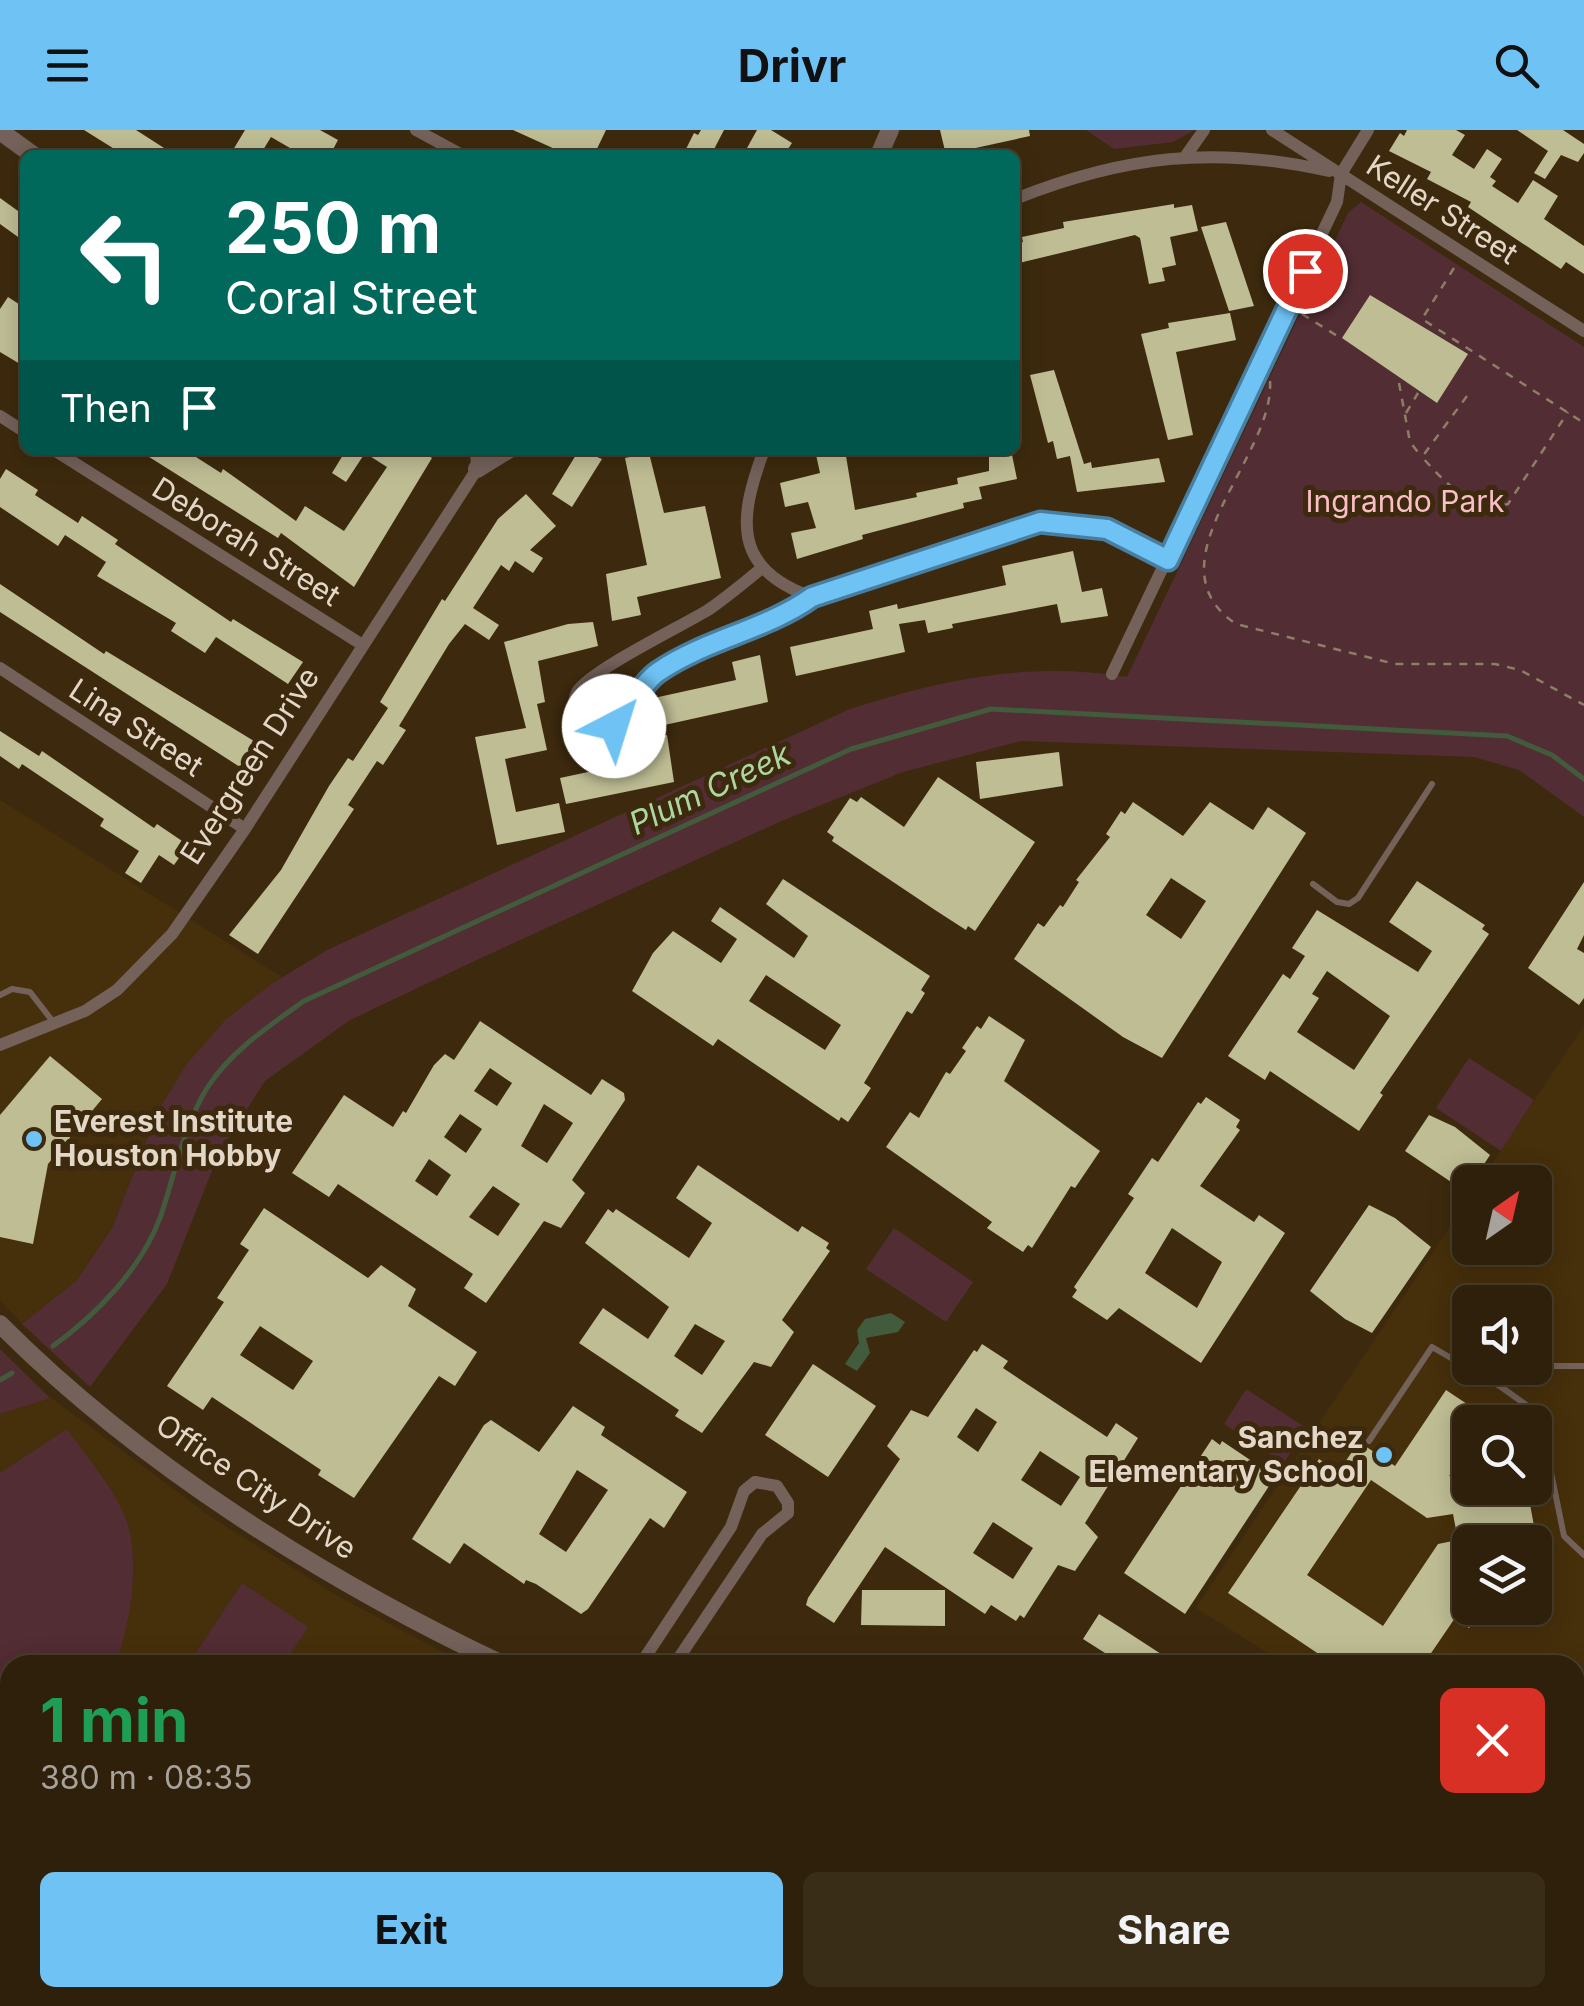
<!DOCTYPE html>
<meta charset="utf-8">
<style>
body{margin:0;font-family:Inter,sans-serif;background:#3a2d18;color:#f1f3f6;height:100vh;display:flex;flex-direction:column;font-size:38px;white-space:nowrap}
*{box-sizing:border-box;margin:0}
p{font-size:32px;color:#a7a39c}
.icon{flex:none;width:55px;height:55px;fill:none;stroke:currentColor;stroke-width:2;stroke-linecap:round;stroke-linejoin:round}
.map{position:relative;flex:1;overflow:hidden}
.details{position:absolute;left:0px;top:1525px;width:1585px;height:352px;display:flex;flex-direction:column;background:#2e200a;border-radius:30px 30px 0 0;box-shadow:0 5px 25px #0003,0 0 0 2px #493e2b}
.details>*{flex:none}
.hud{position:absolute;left:20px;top:20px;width:1000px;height:305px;border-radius:15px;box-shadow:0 5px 25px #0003,0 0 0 2px #493e2b;background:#00695c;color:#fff;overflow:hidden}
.needle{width:65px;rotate:34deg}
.controls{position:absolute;left:1452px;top:1035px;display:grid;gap:20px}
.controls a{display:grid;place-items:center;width:100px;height:100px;border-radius:15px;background:#2e200a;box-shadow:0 5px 25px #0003,0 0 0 2px #493e2b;font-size:50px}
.pin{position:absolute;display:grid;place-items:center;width:85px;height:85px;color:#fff;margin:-42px;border:5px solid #fff;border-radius:50%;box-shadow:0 2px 10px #0007}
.me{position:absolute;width:110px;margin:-55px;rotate:40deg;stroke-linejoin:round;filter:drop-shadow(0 0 8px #0008)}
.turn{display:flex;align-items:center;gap:35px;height:210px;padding:0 40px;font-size:45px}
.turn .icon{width:130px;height:130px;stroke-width:2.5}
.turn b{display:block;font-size:70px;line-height:85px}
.then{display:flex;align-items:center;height:95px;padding:0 40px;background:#0003;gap:20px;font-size:38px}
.round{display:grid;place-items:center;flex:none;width:105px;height:105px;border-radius:15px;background:#3a2d18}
.headline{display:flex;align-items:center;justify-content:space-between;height:170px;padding:0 40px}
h1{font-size:60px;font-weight:700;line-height:75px;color:#1e9e55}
.action{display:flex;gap:20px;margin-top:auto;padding:20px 40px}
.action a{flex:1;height:115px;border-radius:15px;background:#6fc2f4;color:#111;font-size:40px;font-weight:700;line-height:115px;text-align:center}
.action a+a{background:#3a2d18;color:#f1f3f6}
header{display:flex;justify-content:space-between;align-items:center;height:130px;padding:0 40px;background:#6fc2f4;color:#111;font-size:45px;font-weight:700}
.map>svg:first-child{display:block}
</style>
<header><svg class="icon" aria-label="menu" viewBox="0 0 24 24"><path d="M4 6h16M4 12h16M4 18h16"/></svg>Drivr<svg class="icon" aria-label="search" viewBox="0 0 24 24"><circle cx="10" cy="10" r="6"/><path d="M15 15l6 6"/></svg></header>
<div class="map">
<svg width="1584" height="1876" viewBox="0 0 1584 1876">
<rect width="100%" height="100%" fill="#3d2a0e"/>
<path fill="#462f0b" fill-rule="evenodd" d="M0 670 282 847 226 889 158 981 112 1098 77 1150 22 1194 0 1170Z
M1584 896V1718L1575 1713V1535H1287L1196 1478 1470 1067V1118H1535V1052H1480ZM1470 1172H1535V1238H1470ZM1470 1292H1535V1358H1470ZM1470 1412H1535V1478H1470Z
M51 1268 214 1389 343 1469 467 1535H10V1848L0 1837V1284Z
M30 1868H407L401 1876H39Z
M748 1868H1011L1006 1876H743Z"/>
<path fill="#522d33" d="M1086 0H1195L1173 12 1114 19Z
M1361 72 1584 217V687L1519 640 1474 627 1021 611 903 642 784 690 483 827 350 890 265 951 219 1023 167 1154 90 1257 22 1194 77 1150 112 1098 158 981 186 935 226 889 273 853 327 820 850 579C942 549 1030 531 1127 547L1348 83Z
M1469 928 1534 970 1501 1021 1436 978Z
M894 1098 973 1152 946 1192 866 1139Z
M0 1219 50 1268H51L0 1284Z
M1246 1259 1306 1298 1284 1333 1224 1294Z
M67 1299C85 1325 110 1353 123 1382 143 1425 130 1492 116 1535H10V1669L0 1675V1343Z
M242 1453 308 1497 283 1535H188Z
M595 1868H748L743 1876H589Z
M1011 1868H1319L1333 1876H1006Z"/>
<path fill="#425b3d" d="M891 1183 905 1192 898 1202 866 1208 870 1223 857 1241 845 1234 859 1213 857 1200 865 1189Z"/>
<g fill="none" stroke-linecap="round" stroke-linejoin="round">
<path stroke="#425b3d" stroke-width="5" d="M53 1216C96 1185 141 1139 160 1088 175 1045 183 997 207 958 231 921 269 896 304 871L851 619 991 579 1507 606 1552 625 1584 649
M0 1250 12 1243"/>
</g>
<path fill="#bebd94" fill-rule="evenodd" d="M84 0H136L175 25H124Z
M245 0H320L338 10 330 25H302L271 7 260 25H230Z
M513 0H606L594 25H568Z
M701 0H724L711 25H683L694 3 698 5Z
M757 0H771L792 13 784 25H759L747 18Z
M940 0H1029L1030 6 971 19 972 25H946Z
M1407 0H1456L1465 5 1452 25 1474 39 1487 19 1502 29 1490 47 1496 51 1492 56 1518 73 1533 50 1558 66 1544 89 1584 116V144L1566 132 1561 139 1468 77 1471 72 1427 49 1431 42 1389 21 1400 3 1404 6Z
M1517 0H1563L1584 14V23L1578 32 1561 25 1545 49 1534 43 1548 21Z
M0 68 25 86V112L0 94Z
M1174 74V78L1192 75 1198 101 1170 107 1176 135 1162 138 1165 151 1149 154 1140 108 1135 105 1015 134V113L1023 112 1022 107 1064 98 1063 92Z
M1226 92 1254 176 1229 181 1201 97Z
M1370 165 1468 224 1437 273 1342 208Z
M8 167 25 178V237L0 222V179Z
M1230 183 1236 210 1176 222 1193 305 1168 310 1141 204 1169 198 1168 193Z
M1054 240 1084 334 1091 332 1092 338 1159 328 1165 352 1077 362 1070 326 1057 329 1053 311 1048 313 1030 245Z
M138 320H185L221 343 223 339 296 391 305 376 344 401 387 337 365 323 346 352 332 343 346 320H420L432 328 354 457 281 403 278 408Z
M579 320 602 329 572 377 552 364Z
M815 320H845L855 380 917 367 916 363 958 354 957 348 989 341V320H1011L1017 349 979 357 982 369 963 373 964 378 862 405 863 409 797 429 791 403 816 398 808 372 785 377 780 353 820 343Z
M649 323 664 383 705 376 721 448 637 467 641 485 612 491 606 444 647 435 625 328Z
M6 339 38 360 35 365 78 393 82 386 118 410 115 414 231 492 233 489 303 532 288 554 216 507 205 523 171 501 176 493 97 446 106 432 65 405 58 416 0 377V349Z
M526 364 556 396 530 420 543 428 533 443 515 431 509 441 501 435 473 478 499 495 489 510 465 494 449 514 399 596 406 600 383 635 377 631 348 675 354 679 258 824 229 805 281 740 329 656 348 628 353 631 388 578 380 572 442 469 445 471 498 389Z
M1073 421 1082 462 1102 458 1108 486 1061 493 1057 474 952 494 953 498 928 503 925 490 899 494 905 522 796 546 790 517 873 499 869 481 897 474 898 479 1006 455 1002 436Z
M0 454 104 524 106 521 259 614 243 639 0 482Z
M593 492 598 516 538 531 545 572 537 574 547 620 505 629 516 682 559 673 565 702 497 715 475 607 526 598 504 512 568 494Z
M760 525 768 572 660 596 654 568 736 550 732 532Z
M0 601 39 626 42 621 154 698 157 694 188 715 174 735 159 725 141 753 125 743 139 721 100 696 104 689 22 634 19 639 0 626Z
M667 605 674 652 566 674 560 648 644 630 640 611Z
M1059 622 1063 656 980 669 976 632Z
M938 647 1035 712 975 801 968 796 966 800 935 780 832 711 834 707 827 702 850 668 857 672 861 667 904 697Z
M1133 672 1183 706 1210 672 1253 700 1268 677 1306 703 1162 928 1123 907 1014 829 1038 793 1044 797 1060 775 1063 777 1079 752 1076 750 1110 707 1106 704 1121 681 1125 684ZM1171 748 1206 771 1181 809 1146 785Z
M783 749 930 846 921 860 925 863 912 884 907 881 864 953 871 958 848 992 841 987 839 991 718 909 713 916 632 861 653 823 673 801 721 833 737 809 711 791 720 777 794 828 808 806 766 774ZM766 845 841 895 825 920 749 871Z
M1417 751 1485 795 1482 799 1489 804 1380 963 1383 965 1359 1001 1270 941 1265 950 1228 926 1283 844 1290 849 1305 826 1292 818 1317 780 1418 842 1432 821 1389 792ZM1327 841 1390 886 1354 940 1297 902 1319 868 1312 864Z
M1584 752V805L1577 819 1584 823V868L1579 875 1528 838Z
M989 886 1025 910 1004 951 1100 1021 1075 1058 1071 1056 1032 1118 1028 1115 1023 1122 987 1098 992 1092 886 1017 910 982 919 988 946 942 950 944 966 921 962 918 977 896 981 899Z
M480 891 591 965 602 949 624 963 625 970 572 1050 585 1063 561 1098 544 1091 486 1173 464 1158 473 1144 338 1054 329 1067 292 1043 344 965 393 997 403 981 406 983 434 935 445 924 454 930ZM490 938 512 953 497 976 474 961ZM544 974 573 993 547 1033 521 1016ZM460 984 482 999 466 1023 444 1007ZM429 1029 451 1045 437 1066 415 1051ZM493 1056 520 1074 498 1106 469 1087Z
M50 926 102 969 48 1034 33 1114 0 1107V985Z
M1206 967 1240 990 1236 997 1240 1000 1200 1056 1254 1092 1259 1085 1285 1103 1201 1233 1119 1178 1107 1190 1072 1167 1077 1160 1074 1157 1134 1068 1128 1064 1152 1028 1158 1032 1198 972 1201 974ZM1172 1098 1222 1132 1197 1178 1145 1143Z
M1429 985 1455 997 1490 1025 1466 1062 1405 1021Z
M698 1035 798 1102 802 1096 829 1113 826 1118 830 1121 782 1190 794 1202 771 1237 754 1232 702 1303 675 1286 679 1280 579 1213 603 1178 648 1209 669 1177 585 1113 608 1079 613 1083 616 1079 689 1128 712 1093 676 1068ZM695 1194 725 1211 702 1245 674 1226Z
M1369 1075 1395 1088 1431 1117 1372 1203 1345 1189 1310 1161Z
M264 1078 368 1148 381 1135 416 1159 408 1176 477 1222 455 1256 439 1246 354 1368 318 1345 321 1340 212 1267 203 1280 167 1256 224 1172 217 1168 249 1120 240 1114ZM260 1196 313 1231 293 1260 240 1225Z
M982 1214 1008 1231 1003 1238 1107 1307 1116 1293 1138 1308 1085 1393 1098 1407 1075 1441 1058 1435 1024 1488 1020 1485 1016 1491 991 1475 985 1484 885 1417 834 1493 806 1475 808 1468 900 1329 887 1316 911 1280 928 1287 974 1220 977 1222ZM976 1278 997 1292 978 1322 957 1307ZM1040 1321 1080 1347 1061 1376 1021 1350ZM993 1392 1033 1418 1013 1449 973 1423Z
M813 1234 876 1276 828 1347 765 1305Z
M1446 1260 1494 1292H1470V1315L1449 1346 1470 1341V1358H1527L1537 1412H1470V1478H1483L1469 1498 1455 1488 1423 1535H1335L1228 1463 1319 1329 1338 1342 1359 1312 1395 1336ZM1371 1350 1427 1388 1453 1384 1458 1410 1438 1414 1383 1496 1307 1445Z
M573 1276 605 1297 601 1305 687 1362 664 1398 650 1388 588 1479 581 1484 536 1454 526 1450 524 1454 464 1413 450 1434 412 1409 484 1295 491 1290 539 1322ZM577 1340 608 1360 566 1422 539 1404Z
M1212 1309 1220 1315 1222 1311 1268 1342 1266 1345 1273 1350 1185 1484 1124 1443Z
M862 1460H945V1496L861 1495Z
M1099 1484 1118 1496 1178 1535H1097L1105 1523 1083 1509Z"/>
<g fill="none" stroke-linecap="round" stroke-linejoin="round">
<path stroke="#8e7e68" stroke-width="2.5" stroke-dasharray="8 8" stroke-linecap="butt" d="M1454 138 1422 189 1584 293
M1302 184 1339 207
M1270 251C1275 327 1146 433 1236 494L1395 534H1495L1520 540 1584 575
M1399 253 1410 312 1421 326
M1467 266 1422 327C1442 349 1474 386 1508 374L1568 282
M1406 283 1418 263"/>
<path stroke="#73615a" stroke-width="6" d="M1313 754 1337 772 1349 774 1358 768 1432 654
M0 865 12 859 30 862 54 893
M1535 1236H1584
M1501 1257 1539 1284 1564 1406 1584 1425
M1369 1311 1432 1217 1501 1257 1519 1238
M1211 1868 1224 1876
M1312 1876 1318 1868"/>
<path stroke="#73615a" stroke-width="12" d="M416 0 462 25
M1272 0 1584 201
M1185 27 1204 0
M1015 69C1123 26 1214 15 1329 41
M0 286 25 302
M54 320 361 514
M764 320C739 387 731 439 812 467
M763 437C745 452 727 467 708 480 682 496 589 541 577 562 568 578 585 590 597 598L614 596C629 580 641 554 658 542 706 509 766 500 812 467L1041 392 1107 399 1167 429
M0 538 245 699
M1112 544 1337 72 1341 44 1368 0
M0 915 85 881 117 860 172 804 245 699 477 339 476 320
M640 1535 731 1397 744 1361 755 1352 777 1356 788 1373V1383L762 1404 674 1535
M1575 1784 1584 1769
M412 1876 418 1868
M441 1876 447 1868
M1518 1876 1523 1868"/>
<path stroke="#73615a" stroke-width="18" d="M0 1 33 25
M879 25 890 0
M477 339 508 320
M0 1194C139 1334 326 1451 504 1535
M1351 1868 1365 1876"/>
<path stroke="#997d72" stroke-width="18" d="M0 1850 10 1860"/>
</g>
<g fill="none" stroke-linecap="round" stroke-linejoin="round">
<g stroke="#487e9f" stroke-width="25">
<path id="route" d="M614 596C629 580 641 554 658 542 706 509 766 500 812 467L1040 392 1107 399 1168 430 1305 141"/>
</g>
<use href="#route" stroke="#6fc2f4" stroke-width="18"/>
</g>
<g fill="#6fc2f4" stroke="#3d2a0e" stroke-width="4">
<circle cx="34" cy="1009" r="10"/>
<circle cx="1384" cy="1325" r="10"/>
</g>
<g text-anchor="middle" stroke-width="10" stroke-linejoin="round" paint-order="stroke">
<g font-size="30" fill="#e3d7c7" stroke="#3d2a0e">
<text transform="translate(1442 80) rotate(33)" y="10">Keller Street</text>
<text transform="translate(246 412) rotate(32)" y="10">Deborah Street</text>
<text transform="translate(136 598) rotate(33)" y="10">Lina Street</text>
<text transform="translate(250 636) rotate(-57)" y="10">Evergreen Drive</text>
<text transform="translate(256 1357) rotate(34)" y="10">Office City Drive</text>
</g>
<g font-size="30" fill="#f9bec6" stroke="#3d2a0e">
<text x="1405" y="382">Ingrando Park</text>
</g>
<g font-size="30" font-weight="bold" fill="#e3d7c7" stroke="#3d2a0e" text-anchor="start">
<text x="54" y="1002">Everest Institute<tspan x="54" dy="34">Houston Hobby</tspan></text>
<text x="1364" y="1318" text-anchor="end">Sanchez<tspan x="1364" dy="34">Elementary School</tspan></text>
</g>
<g font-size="32" font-style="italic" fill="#acd7a2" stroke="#3d2a0e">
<text transform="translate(710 659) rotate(-25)" y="11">Plum Creek</text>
</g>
</g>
</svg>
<div class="controls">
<a><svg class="needle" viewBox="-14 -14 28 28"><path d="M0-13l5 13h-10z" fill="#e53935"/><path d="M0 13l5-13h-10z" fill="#a7a39c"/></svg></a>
<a><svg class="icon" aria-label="sound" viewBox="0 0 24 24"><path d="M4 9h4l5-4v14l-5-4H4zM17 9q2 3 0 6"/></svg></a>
<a><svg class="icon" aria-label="search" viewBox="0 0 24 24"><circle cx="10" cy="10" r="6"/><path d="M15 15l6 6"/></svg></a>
<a><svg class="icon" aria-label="layers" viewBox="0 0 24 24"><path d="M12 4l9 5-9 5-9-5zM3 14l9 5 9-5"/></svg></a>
</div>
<div class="pin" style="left:1305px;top:141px;background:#d93025"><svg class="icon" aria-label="arrive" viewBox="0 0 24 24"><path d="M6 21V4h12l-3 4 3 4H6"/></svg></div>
<svg class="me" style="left:614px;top:596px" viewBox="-20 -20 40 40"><circle r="19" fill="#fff"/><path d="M0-13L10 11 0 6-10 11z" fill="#6fc2f4"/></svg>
<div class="hud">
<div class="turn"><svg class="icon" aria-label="left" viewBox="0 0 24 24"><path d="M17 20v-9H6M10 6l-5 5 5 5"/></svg><div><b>250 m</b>Coral Street</div></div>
<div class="then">Then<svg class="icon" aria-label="arrive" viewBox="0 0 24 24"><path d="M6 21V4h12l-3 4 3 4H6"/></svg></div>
</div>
<section class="details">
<div class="headline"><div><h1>1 min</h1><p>380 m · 08:35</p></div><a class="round" style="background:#d93025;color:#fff"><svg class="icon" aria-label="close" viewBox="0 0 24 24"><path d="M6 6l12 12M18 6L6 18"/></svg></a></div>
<div class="action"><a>Exit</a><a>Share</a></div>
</section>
</div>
